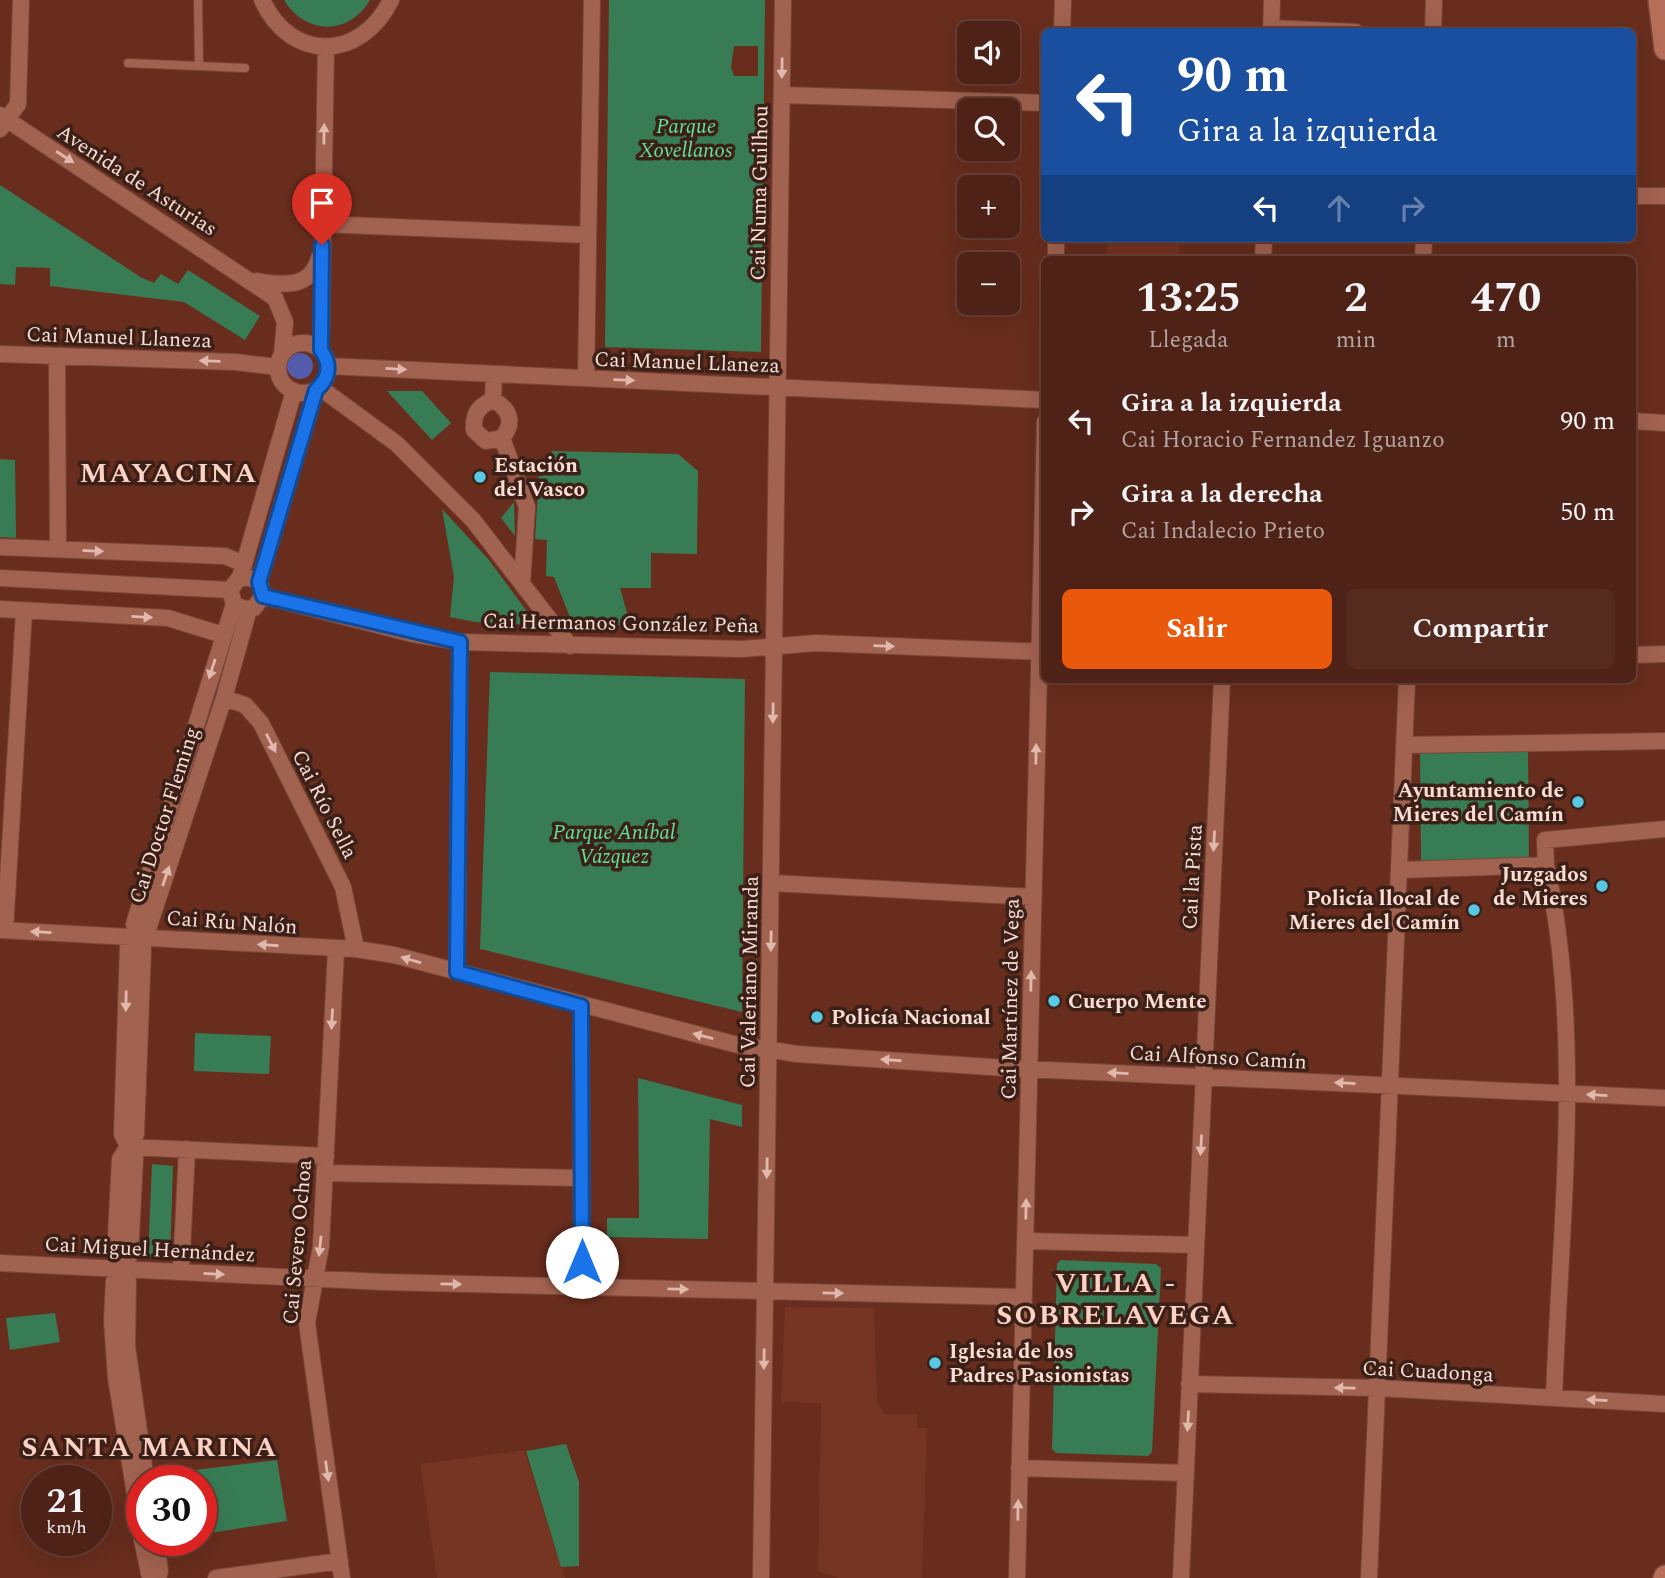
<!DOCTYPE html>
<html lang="es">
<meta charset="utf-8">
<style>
body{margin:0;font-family:Spectral,serif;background:#552a1f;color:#f1f3f6;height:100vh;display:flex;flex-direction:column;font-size:26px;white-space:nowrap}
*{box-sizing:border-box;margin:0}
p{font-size:23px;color:#b3a4a1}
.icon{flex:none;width:38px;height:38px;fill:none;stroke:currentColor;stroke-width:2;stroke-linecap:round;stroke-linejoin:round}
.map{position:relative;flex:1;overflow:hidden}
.details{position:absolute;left:1041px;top:256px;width:595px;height:427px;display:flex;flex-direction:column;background:#4e2216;border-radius:10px;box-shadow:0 7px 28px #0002,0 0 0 2px #653f35}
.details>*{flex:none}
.top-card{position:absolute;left:1041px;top:28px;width:595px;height:214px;border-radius:10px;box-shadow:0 7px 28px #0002,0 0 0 2px #653f35;background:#1a4fa0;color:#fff;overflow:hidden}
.fabs{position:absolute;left:957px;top:21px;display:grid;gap:14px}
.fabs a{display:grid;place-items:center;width:63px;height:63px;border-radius:10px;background:#4e2216;box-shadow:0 7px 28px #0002,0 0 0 2px #653f35;font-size:35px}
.speed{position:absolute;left:21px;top:1465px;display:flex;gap:14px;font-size:35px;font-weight:700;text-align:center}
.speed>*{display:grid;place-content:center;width:91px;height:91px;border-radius:50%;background:#4e2216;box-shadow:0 7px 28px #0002,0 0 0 2px #653f35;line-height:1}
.speed small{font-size:18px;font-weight:400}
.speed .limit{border:10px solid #d22;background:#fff;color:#111}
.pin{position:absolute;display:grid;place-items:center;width:60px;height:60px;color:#fff;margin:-72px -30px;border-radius:50% 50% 50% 0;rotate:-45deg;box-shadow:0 0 7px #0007}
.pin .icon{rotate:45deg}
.me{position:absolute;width:77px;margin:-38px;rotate:0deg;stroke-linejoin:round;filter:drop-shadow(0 0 5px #0008)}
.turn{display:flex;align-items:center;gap:24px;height:147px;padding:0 21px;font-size:32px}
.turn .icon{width:91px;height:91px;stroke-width:2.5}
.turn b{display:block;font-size:49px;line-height:60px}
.lanes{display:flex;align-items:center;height:66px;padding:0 21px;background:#0003;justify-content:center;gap:35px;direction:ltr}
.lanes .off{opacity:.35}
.eta{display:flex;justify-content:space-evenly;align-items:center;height:119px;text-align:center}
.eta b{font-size:42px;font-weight:700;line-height:49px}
.cta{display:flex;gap:14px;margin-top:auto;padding:14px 21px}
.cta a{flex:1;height:80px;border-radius:10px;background:#ea580c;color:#fff;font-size:28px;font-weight:700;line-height:80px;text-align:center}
.cta a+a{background:#552a1f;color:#f1f3f6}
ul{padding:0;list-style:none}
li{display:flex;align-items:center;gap:21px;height:91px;padding:0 21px}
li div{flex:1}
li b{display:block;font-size:26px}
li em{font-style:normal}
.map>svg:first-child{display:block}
</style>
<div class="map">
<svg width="1665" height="1578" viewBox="0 0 1665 1578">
<rect width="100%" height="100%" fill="#682d1d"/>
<path fill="#763422" d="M1109 238H1180L1179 259H1106Z
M785 1307 874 1308 877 1403 885 1414H917L918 1428H927L922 1578H840L818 1571 821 1403 781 1402Z
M524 1450 565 1578H437L420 1464Z"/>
<path fill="#387c55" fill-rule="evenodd" d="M284 0H370C349 36 305 35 284 0Z
M609 0H765L761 352 605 347ZM734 46H758V76H734L731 67Z
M0 185 142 278 154 283 161 274 178 284 188 270 260 316 245 340 184 302 50 286V268L16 267 15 285 0 284Z
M387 391H422L451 423 432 440Z
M552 451 678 454 698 471 697 554 651 553V588H620L627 613 635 625H573L554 577 546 576 547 540 535 539 539 476 549 475Z
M0 459 15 460 16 538 0 537Z
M514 502 515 536 501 518Z
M442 509 489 560 537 625 475 622 450 617 454 577Z
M490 672 745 679 742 1012 480 949Z
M1528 751 1529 861H1421L1420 752Z
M195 1033 271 1036 269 1074 194 1071Z
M638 1078 742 1105V1127L710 1119 708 1239 607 1237V1218H639Z
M152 1164 173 1166 170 1258 148 1257Z
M1061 1260 1156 1264 1161 1268 1152 1452 1148 1456 1056 1453 1052 1449 1057 1264Z
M55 1313 60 1342 10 1350 6 1318Z
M566 1444 579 1482V1566L561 1567 526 1451Z
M277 1460 287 1521 204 1534 201 1480H196L195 1470Z"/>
<path fill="#535bab" d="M287 366a13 13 0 1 1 26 0a13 13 0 1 1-26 0Z"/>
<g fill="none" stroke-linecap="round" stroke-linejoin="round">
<g stroke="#784739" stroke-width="10">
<path id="lane" d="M198 0 199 65
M128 63 245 68"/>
</g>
<g stroke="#784739" stroke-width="18">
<path id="street" d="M262 0C291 63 361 61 391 0
M1271 28 1356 32
M1062 32 1063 0
M1271 32 1272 0
M1433 32 1434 0
M782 95 1045 103
M0 115 275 298 285 322 282 354
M0 129 18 104 21 0
M1633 196H1665
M322 224 588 235
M1056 259V238
M1263 259 1264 238
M1423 259 1424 238
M257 281C283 286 311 288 319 258
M278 368a25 25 0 1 1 50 0a25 25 0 1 1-50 0Z
M321 350 326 47
M0 354 235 362 278 367
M57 356 58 549
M328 366 1045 400
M494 374 493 400C510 409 515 423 502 438L527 507 522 584
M586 378 592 0
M319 387 397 444 473 520 570 646
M493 400C478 406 473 414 474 430L486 441 502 438
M1633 421 1665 423
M0 547 225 556 244 564
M240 577 255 579 261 586 263 596 254 608 244 609 234 604 230 590 240 577 244 564 294 391
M0 578 230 590
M259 582 316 390
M263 596 413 634 460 642 742 649 816 643 1045 652
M0 609 168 618 223 635
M1633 655 1665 654
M224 698 245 705 261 723 343 887 356 949
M1405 745 1665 741
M1546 865C1584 1035 1560 1225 1554 1398
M1400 870 1546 865 1545 840 1665 829
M772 883 1033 897
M0 930 356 949 394 955 734 1044 797 1054 1005 1068 1665 1098
M5 930 24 611
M336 950 321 1246 307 1323 342 1578
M457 972 460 642
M581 1006 582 1287
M129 1147 326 1156
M325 1173 581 1178
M1025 1241 1196 1245
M0 1263 383 1282 1023 1297
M181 1272 187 1149
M1189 1384 1378 1388 1665 1404
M1019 1468 1186 1473
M146 1480 127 1346 128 1281 115 1255 120 1159 136 1134 143 949 134 924 234 604
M142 1537 116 1378 112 1321 114 1281 130 1255 135 1159 122 1134 128 946 149 926 224 698 249 609
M142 1540 150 1578
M156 1540 160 1571 158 1578
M216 1578 340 1561
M761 1578 783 0
M1017 1578 1045 422
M1181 1578 1222 679
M1369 1578 1407 679"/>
</g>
<g stroke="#784739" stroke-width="24">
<path id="secondary" d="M1659 0 1665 49
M1664 1578 1665 1576"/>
</g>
<use href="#lane" stroke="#a26250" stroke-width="8"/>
<use href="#street" stroke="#a26250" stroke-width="16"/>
<use href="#secondary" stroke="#b76e59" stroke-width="21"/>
</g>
<defs><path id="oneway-solid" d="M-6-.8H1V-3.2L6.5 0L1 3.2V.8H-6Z" transform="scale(1.75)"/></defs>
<g fill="#e0b8ac">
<use href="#oneway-solid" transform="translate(782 68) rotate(91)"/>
<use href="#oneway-solid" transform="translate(324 134) rotate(-89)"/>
<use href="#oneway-solid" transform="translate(65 157) rotate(33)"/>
<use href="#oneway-solid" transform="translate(210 361) rotate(-178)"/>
<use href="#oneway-solid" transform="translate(396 369) rotate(3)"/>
<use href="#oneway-solid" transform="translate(624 380) rotate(2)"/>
<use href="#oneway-solid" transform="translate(93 551) rotate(3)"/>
<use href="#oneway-solid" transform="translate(142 617) rotate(3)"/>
<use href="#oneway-solid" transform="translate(884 646) rotate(2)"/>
<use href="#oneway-solid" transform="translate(212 669) rotate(108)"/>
<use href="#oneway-solid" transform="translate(773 713) rotate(91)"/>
<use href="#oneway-solid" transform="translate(271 743) rotate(63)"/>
<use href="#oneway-solid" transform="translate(1036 754) rotate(-89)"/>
<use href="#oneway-solid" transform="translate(1214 841) rotate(93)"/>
<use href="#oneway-solid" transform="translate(166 876) rotate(-71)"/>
<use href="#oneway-solid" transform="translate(41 932) rotate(-177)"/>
<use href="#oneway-solid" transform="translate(771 941) rotate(91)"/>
<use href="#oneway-solid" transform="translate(268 945) rotate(-176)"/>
<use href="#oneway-solid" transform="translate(411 960) rotate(-164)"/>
<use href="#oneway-solid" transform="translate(1031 981) rotate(-89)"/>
<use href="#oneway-solid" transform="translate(126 1001) rotate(91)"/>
<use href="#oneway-solid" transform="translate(332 1019) rotate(93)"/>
<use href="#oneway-solid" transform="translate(703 1036) rotate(-166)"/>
<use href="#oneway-solid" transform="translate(891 1060) rotate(-176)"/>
<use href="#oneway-solid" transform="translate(1118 1073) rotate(-177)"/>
<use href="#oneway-solid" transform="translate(1345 1083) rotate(-177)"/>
<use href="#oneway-solid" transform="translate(1597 1095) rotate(-177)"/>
<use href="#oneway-solid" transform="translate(1201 1145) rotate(93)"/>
<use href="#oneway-solid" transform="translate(767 1168) rotate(91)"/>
<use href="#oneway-solid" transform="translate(1026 1209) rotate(-89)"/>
<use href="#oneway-solid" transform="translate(320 1246) rotate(96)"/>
<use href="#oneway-solid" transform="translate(214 1274) rotate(3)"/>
<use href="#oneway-solid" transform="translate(451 1284) rotate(1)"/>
<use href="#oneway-solid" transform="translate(678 1289) rotate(1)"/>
<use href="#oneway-solid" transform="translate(833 1293) rotate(1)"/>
<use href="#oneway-solid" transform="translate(764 1359) rotate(91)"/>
<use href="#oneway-solid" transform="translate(1345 1388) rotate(-179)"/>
<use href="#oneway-solid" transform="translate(1597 1400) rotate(-177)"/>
<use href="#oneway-solid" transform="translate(1188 1421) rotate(93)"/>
<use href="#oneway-solid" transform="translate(327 1471) rotate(82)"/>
<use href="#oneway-solid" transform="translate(1018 1510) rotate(-89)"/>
</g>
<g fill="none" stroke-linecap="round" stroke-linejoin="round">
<g stroke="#114b97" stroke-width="18">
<path id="route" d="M322 245 321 350C331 364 330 378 316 390L259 582 263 596 460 642 457 972 581 1006 582 1262"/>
</g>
<use href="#route" stroke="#1a73e8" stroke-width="12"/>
</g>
<g fill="#58c9e4" stroke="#3b2018" stroke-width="2.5">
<circle cx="480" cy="477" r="7"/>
<circle cx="1578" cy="802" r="7"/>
<circle cx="1602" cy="886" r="7"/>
<circle cx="1474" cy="910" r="7"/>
<circle cx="1054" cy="1001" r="7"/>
<circle cx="817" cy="1017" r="7"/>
<circle cx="935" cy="1363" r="7"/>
</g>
<g text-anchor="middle" stroke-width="7" stroke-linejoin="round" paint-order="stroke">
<g font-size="21" font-style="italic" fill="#5fe39a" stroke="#3b2018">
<text x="686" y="133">Parque<tspan x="686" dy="24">Xovellanos</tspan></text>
<text x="614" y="839">Parque Aníbal<tspan x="614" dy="24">Vázquez</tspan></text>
</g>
<g font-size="21" fill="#fbddd4" stroke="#3b2018">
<text transform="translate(137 180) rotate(33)" y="7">Avenida de Asturias</text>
<text transform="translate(759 193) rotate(-89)" y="7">Cai Numa Guilhou</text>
<text transform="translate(119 337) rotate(2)" y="7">Cai Manuel Llaneza</text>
<text transform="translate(687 362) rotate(2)" y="7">Cai Manuel Llaneza</text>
<text transform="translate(621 623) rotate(1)" y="7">Cai Hermanos González Peña</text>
<text transform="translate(325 804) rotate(63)" y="7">Cai Río Sella</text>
<text transform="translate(164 815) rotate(-72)" y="7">Cai Doctor Fleming</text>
<text transform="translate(1192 877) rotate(-87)" y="7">Cai la Pista</text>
<text transform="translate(232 922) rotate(4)" y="7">Cai Ríu Nalón</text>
<text transform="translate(749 982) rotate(-89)" y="7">Cai Valeriano Miranda</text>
<text transform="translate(1010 999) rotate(-89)" y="7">Cai Martínez de Vega</text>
<text transform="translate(1218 1057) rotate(3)" y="7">Cai Alfonso Camín</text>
<text transform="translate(297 1242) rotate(-85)" y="7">Cai Severo Ochoa</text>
<text transform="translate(150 1249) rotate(3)" y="7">Cai Miguel Hernández</text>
<text transform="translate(1428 1371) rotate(3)" y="7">Cai Cuadonga</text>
</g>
<g font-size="21" font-weight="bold" fill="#fbddd4" stroke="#3b2018" text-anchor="start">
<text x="494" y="472">Estación<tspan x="494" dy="24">del Vasco</tspan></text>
<text x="1564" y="797" text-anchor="end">Ayuntamiento de<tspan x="1564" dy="24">Mieres del Camín</tspan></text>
<text x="1588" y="881" text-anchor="end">Juzgados<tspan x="1588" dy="24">de Mieres</tspan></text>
<text x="1460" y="905" text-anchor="end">Policía llocal de<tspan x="1460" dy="24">Mieres del Camín</tspan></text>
<text x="1068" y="1008">Cuerpo Mente</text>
<text x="831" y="1024">Policía Nacional</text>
<text x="949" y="1358">Iglesia de los<tspan x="949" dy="24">Padres Pasionistas</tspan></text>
</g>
<g font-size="28" font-weight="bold" letter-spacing="2" fill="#fdd1c4" stroke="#3b2018">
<text x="169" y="482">MAYACINA</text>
<text x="1116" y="1292">VILLA -<tspan x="1116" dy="32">SOBRELAVEGA</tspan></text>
<text x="150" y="1456">SANTA MARINA</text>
</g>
</g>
</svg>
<div class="fabs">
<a><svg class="icon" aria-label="sound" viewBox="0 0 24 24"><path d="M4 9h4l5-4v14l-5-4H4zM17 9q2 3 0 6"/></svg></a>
<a><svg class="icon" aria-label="search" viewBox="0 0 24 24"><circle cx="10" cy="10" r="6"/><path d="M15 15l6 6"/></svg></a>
<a>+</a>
<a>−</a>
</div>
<div class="speed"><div>21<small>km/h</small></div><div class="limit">30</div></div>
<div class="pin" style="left:322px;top:245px;background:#d93025"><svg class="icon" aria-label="arrive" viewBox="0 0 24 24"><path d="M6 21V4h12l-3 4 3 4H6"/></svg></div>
<svg class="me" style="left:582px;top:1262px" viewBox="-20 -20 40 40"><circle r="19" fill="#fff"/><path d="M0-13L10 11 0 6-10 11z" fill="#1a73e8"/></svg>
<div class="top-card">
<div class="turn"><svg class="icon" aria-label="left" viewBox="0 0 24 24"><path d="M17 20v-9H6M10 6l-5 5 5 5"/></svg><div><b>90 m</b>Gira a la izquierda</div></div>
<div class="lanes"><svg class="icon" aria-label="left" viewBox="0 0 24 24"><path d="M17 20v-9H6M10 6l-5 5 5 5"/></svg><svg class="icon off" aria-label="ahead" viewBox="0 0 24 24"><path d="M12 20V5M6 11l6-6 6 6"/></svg><svg class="icon off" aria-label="right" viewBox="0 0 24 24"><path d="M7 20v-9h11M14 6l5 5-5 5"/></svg></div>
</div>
<section class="details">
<div class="eta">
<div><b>13:25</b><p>Llegada</p></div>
<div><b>2</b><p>min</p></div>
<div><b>470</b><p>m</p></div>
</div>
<ul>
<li><svg class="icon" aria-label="left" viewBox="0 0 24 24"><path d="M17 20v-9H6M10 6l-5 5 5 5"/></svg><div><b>Gira a la izquierda</b><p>Cai Horacio Fernandez Iguanzo</p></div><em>90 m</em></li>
<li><svg class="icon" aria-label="right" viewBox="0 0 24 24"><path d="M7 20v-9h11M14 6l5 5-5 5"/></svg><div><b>Gira a la derecha</b><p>Cai Indalecio Prieto</p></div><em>50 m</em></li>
</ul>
<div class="cta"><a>Salir</a><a>Compartir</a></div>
</section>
</div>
